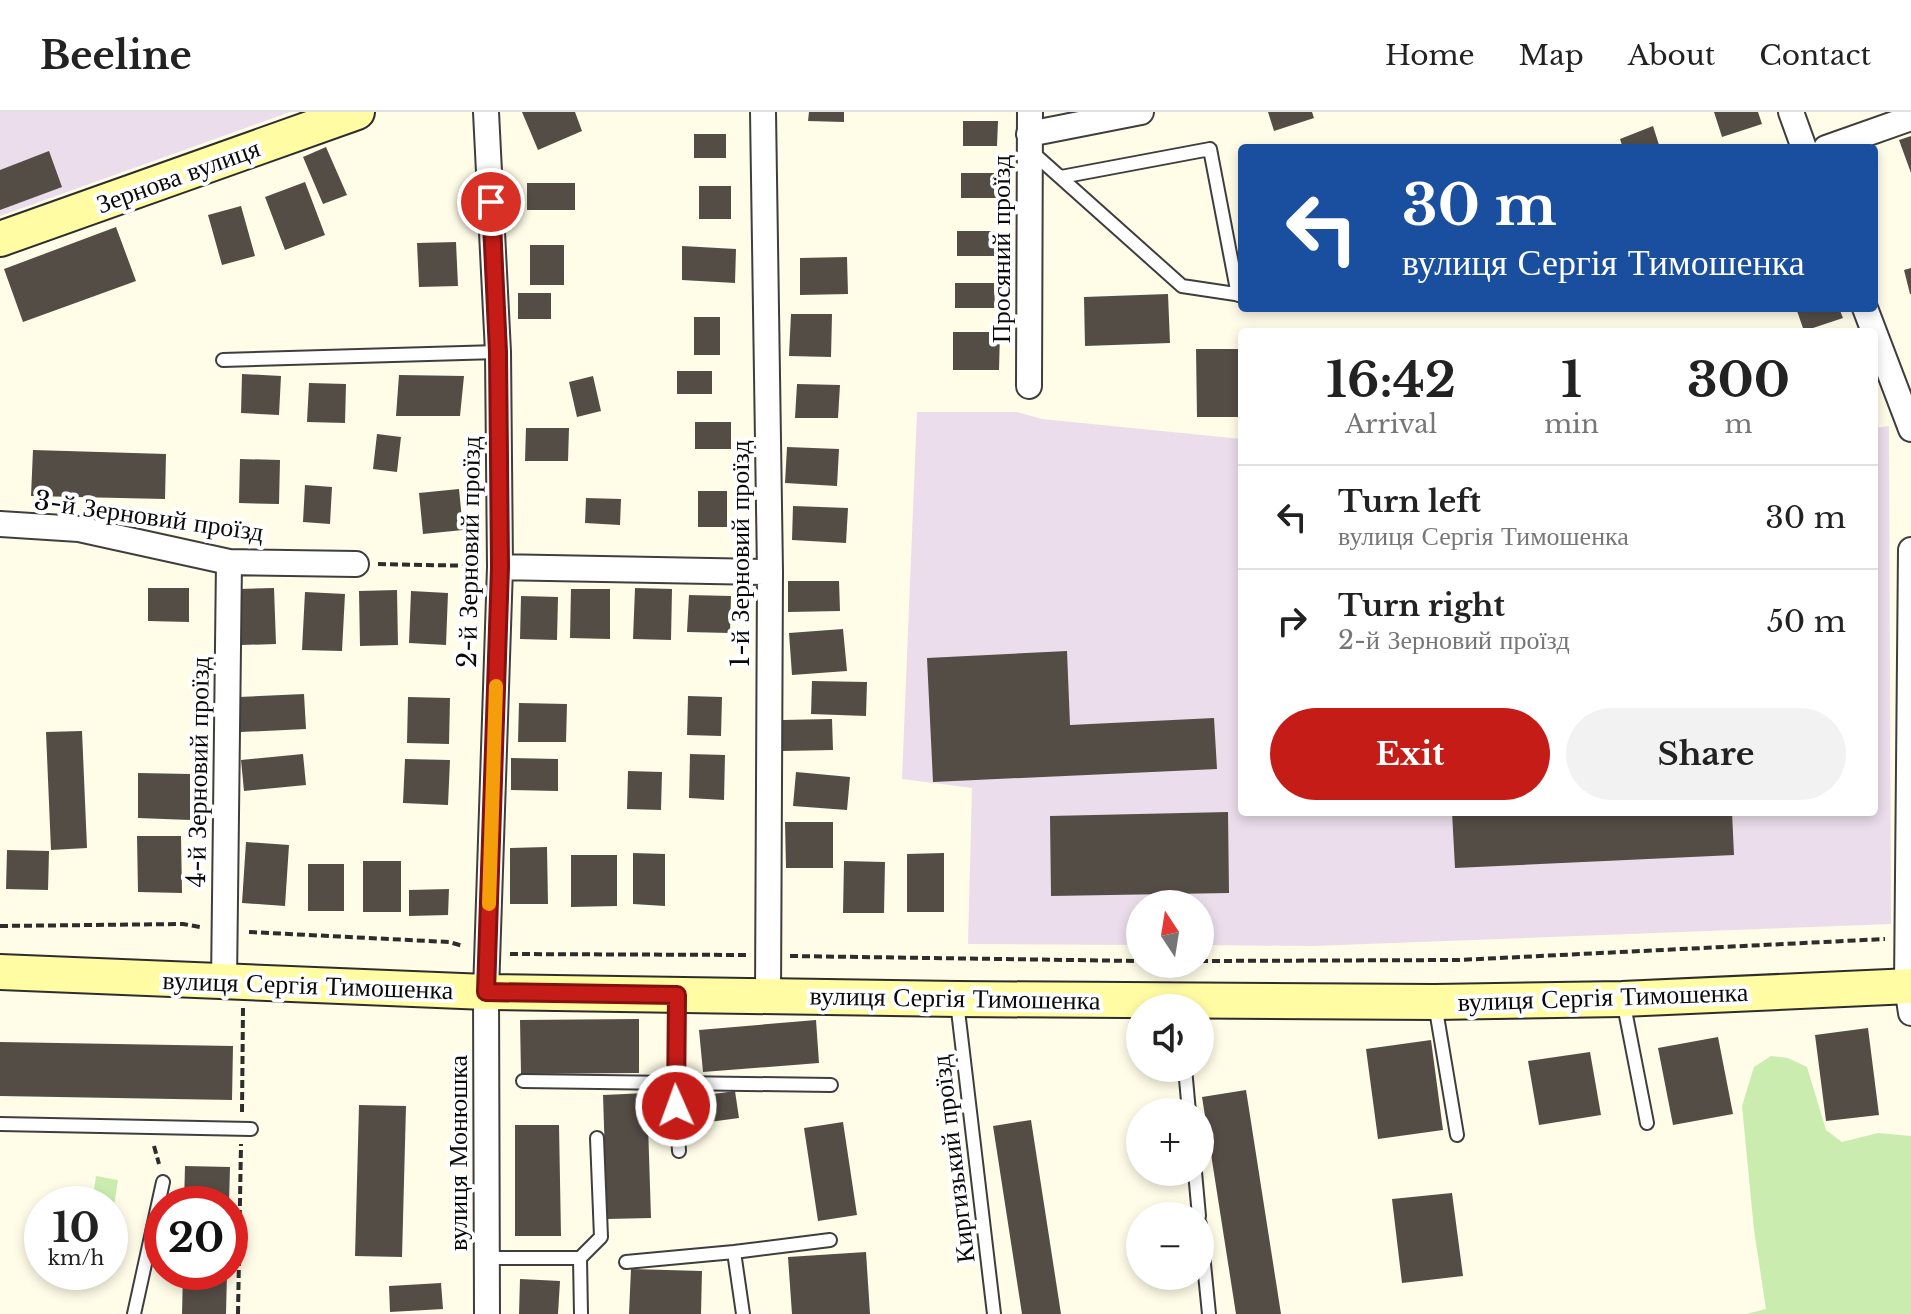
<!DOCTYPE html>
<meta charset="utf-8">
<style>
body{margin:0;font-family:"Libre Baskerville",serif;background:#f2f2f2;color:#222;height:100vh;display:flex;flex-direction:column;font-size:30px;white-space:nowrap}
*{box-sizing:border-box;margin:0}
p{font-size:26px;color:#767676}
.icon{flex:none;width:44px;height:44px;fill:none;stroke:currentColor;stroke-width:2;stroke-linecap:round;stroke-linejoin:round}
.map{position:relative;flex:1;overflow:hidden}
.panel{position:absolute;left:1238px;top:216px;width:640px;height:488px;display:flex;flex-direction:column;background:#fff;border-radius:8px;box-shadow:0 4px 12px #0003}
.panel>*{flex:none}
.top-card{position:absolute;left:1238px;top:32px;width:640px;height:168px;border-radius:8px;box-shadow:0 4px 12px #0003;background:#1a4fa0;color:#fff;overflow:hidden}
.needle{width:52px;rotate:348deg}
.tools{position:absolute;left:1126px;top:778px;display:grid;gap:16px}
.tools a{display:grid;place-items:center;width:88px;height:88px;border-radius:50%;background:#fff;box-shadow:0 4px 12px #0003;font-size:40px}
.speed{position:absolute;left:24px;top:1074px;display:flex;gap:16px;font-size:40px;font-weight:700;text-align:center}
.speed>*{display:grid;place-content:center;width:104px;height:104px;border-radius:50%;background:#fff;box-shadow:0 4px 12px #0003;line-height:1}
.speed small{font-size:20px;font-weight:400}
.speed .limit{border:12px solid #d22;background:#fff;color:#111}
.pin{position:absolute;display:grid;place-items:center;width:68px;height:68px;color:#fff;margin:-34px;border:4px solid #fff;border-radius:50%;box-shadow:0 2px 8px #0007}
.me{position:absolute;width:88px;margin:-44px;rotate:358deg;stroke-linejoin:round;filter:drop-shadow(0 0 6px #0008)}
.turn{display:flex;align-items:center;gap:28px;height:168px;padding:0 32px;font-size:36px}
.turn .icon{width:104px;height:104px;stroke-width:2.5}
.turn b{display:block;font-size:56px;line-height:68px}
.eta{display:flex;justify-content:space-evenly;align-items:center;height:136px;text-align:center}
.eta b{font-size:48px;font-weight:700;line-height:56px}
.primary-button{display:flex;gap:16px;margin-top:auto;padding:16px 32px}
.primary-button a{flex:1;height:92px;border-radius:48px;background:#c61c17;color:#fff;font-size:32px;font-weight:700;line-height:92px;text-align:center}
.primary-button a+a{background:#f2f2f2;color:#222}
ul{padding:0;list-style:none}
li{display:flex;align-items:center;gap:24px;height:104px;padding:0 32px;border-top:2px solid #e0e0e0}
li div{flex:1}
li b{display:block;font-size:30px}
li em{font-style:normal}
header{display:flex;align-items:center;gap:48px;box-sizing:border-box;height:112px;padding:0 40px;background:#fff;border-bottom:2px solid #e0e0e0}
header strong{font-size:38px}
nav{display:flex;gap:44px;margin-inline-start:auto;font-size:28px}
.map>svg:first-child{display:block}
</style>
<header>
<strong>Beeline</strong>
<nav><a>Home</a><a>Map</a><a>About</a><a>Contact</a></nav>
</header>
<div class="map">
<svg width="1911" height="1202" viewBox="0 0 1911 1202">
<rect width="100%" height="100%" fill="#fffce8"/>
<path fill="#ebddeb" d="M0 0H290L0 104Z
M917 300H1017L1042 307 1242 327V700H1874V316L1889 314 1891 812 1313 834 1200 833V792H1140V833L968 832 972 676 902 667Z"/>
<path fill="#caedaf" d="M1771 944 1788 946 1807 955 1826 1018 1842 1030 1878 1021 1911 1024V1202H1746L1766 1197 1754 1118 1742 994 1754 955Z
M96 1064 118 1068 114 1094 92 1091Z"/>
<path fill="#544d46" d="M522 0H575L582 19 538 38Z
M809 0H844V10L808 9Z
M1268 0H1312L1314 6 1274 19Z
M1714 0H1758L1762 12 1722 25Z
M963 9H998L997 34H963Z
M1653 14 1660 36H1623L1620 27Z
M694 22H726V46H694Z
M1911 24V61L1899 28Z
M326 35 347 83 323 92 303 45Z
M49 39 62 75 0 98V58Z
M961 61H1000V86H961Z
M305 70 325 123 285 138 265 85Z
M527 71H575V98H527Z
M699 74H731V107H699Z
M241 94 255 144 222 153 208 103Z
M116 115 136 169 23 210 4 157Z
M957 119H997V144H957Z
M456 130 458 174 419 175 417 131Z
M530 133H564V173H530Z
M682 134 736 137 735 171 682 168Z
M847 145 848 182 800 183V146Z
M1911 156V182H1910L1904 158Z
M955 171H994L995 196H955Z
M518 181H551V207H518Z
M1168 182 1170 231 1085 234 1084 185Z
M1796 196H1839L1843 206 1804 219Z
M791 202H832L831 245 789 244Z
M694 205H720V243H694Z
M953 220H1000L999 258H953Z
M1196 237H1242V305H1197Z
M677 259H712V282H677Z
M242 262 281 264 279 303 241 301Z
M399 263 464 264 460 304H396Z
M593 264 601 299 577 305 569 270Z
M309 271 346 272 345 311 307 310Z
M797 272 840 273 838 306H795Z
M695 310H731V337H695Z
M526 316H569L568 349H525Z
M377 322 401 325 397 360 373 357Z
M787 335 839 337 837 374 785 371Z
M33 338 166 342 165 387 31 384Z
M240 347 280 348 279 392 239 391Z
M305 373 332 375 330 412 303 410Z
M459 377 463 418 423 422 419 381Z
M698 379H727V415H698Z
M586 386 621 387 620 413 585 411Z
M793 394 848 396 846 431 792 428Z
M788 469H839L840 499 788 500Z
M148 476H189V510L148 509Z
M274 476 276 532 241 533 238 477Z
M635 476 672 477 671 528 633 527Z
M571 477H610V527L570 526Z
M397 478 398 533 360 534 359 479Z
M411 479 448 481 446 533 409 531Z
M305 480 345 482 342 539 302 538Z
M689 483 731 484 730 521 687 520Z
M521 484 558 485 557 528 520 527Z
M843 517 847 559 792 563 789 521Z
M1067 539 1070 613 1214 606 1217 657 933 670 927 546Z
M812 569 867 570 866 604 811 602Z
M304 582 306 617 241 620 239 585Z
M688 584 722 585 721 624 687 623Z
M408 585 450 586 449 632 407 631Z
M519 591 567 592 566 630H518Z
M832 607 833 638 783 639 782 608Z
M82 619 87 736 51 738 46 620Z
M303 642 306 673 244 679 241 648Z
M690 642 725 643 724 688 689 686Z
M511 646 558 647V679L511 678Z
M405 647 450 648 448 693 403 691Z
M628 659 662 660 661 698 627 697Z
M796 660 850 665 847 698 793 694Z
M138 661 190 662V708L138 706Z
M1228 700 1229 781 1051 784 1050 704Z
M1452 700H1732L1734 743 1455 756Z
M785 710H833V756H786Z
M137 724H181L182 781 138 780Z
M246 730 289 733 285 794 242 791Z
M547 735 548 792H510V736Z
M7 738 49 739 48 778 6 777Z
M633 741 665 742V794L633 792Z
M944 741V800H907V742Z
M571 743H617V794L571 795Z
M363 749H401V800H363Z
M844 749 885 750 884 801H843Z
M308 752H344V799H308Z
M449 777 448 803 409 804V778Z
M639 907V961L521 962 520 908Z
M816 908 819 951 703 960 699 918Z
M1868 916 1879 1003 1826 1009 1815 923Z
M1718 925 1733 1002 1673 1013 1658 936Z
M1431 928 1443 1018 1378 1027 1366 937Z
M0 930 233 934 232 988 0 984Z
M1590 940 1601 1003 1539 1013 1528 949Z
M1246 978 1281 1202H1236L1208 1023 1202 985Z
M735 979 739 1006 687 1013 684 986Z
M647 981 651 1106 607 1107 603 983Z
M359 993 406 994 402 1145 355 1144Z
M1031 1008 1061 1202H1022L993 1014Z
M843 1010 857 1103 818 1109 804 1016Z
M515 1013H559L561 1124H515Z
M185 1054 230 1055 229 1092H184Z
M1452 1081 1463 1164 1402 1171 1392 1087Z
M866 1140 870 1202H792L788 1145Z
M631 1157 702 1159 701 1202H629Z
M183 1160H227L226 1202H182Z
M520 1167 560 1169 558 1202H519Z
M441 1171 443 1197 390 1200 389 1174Z"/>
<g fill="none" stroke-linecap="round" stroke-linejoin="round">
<g stroke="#3e3e3e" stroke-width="16">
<path id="lane" d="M1032 40 1182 174 1242 183
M1061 65 1210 37 1238 183
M223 248 498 240
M1623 888 1647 1011
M957 890 994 1202
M1435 892 1457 1023
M1185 956 1189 1000
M523 969 675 971 677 886
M0 1012 251 1017
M679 1039 675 971 831 973
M1195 1060 1199 1104
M1200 1112 1209 1202
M734 1140 830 1128
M486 1146H580L581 1202
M580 1146 601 1125 597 1026
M626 1150 734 1140 743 1202
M134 1202 163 1070"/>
</g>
<g stroke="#3e3e3e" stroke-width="28">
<path id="street" d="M486 0 498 240 500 455 486 880 487 1202
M763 0 770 460 768 884
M1791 0 1804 36
M1029 22 1141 0
M1826 36 1911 6
M1865 196 1911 317
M1029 274 1030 0
M0 412 79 417 229 450 356 452
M1911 438 1907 874 1911 901
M500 455 770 460
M224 871 229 450"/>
</g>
<g stroke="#2d2d2d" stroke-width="38">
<path id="secondary" d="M0 127 357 0
M0 860 486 880 957 887 1435 890 1622 887 1911 874"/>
</g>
<path stroke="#2d2d2d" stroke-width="4" stroke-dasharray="8 4" stroke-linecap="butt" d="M378 452 477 454
M0 814 183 812 200 815
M249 820 449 830 463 834
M510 842 746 843
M790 844 1140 849
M1200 849 1459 848 1885 827
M242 1000 243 896
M154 1034 159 1052
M238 1202 241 1032"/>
<use href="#lane" stroke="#fff" stroke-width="12"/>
<use href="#street" stroke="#fff" stroke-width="24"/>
<use href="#secondary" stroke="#fffca3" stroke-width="34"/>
</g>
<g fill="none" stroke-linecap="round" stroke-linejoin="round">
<g stroke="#81120f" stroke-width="20">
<path id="route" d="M491 90 498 240 500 455 486 880 677 883 676 994"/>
</g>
<use href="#route" stroke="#c61c17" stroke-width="14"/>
<path stroke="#f59e0b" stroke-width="14" d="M489 792 496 574"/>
</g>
<g text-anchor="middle" stroke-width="8" stroke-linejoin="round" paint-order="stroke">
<g font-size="26" fill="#0b0b0b" stroke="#fff">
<text transform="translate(178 64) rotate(-20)" y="9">Зернова вулиця</text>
<text transform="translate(1001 137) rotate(-90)" y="9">Просяний проїзд</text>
<text transform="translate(149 404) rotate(8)" y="9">3-й Зерновий проїзд</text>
<text transform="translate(469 440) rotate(-89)" y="9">2-й Зерновий проїзд</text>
<text transform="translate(740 442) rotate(-90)" y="9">1-й Зерновий проїзд</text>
<text transform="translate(198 660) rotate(-89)" y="9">4-й Зерновий проїзд</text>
<text transform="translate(308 873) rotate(2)" y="9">вулиця Сергія Тимошенка</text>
<text transform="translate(1603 885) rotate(-2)" y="9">вулиця Сергія Тимошенка</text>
<text transform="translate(955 886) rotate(1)" y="9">вулиця Сергія Тимошенка</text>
<text transform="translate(458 1041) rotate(-90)" y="9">вулиця Монюшка</text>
<text transform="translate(953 1047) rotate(-97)" y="9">Киргизький проїзд</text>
</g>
</g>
</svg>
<div class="tools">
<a><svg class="needle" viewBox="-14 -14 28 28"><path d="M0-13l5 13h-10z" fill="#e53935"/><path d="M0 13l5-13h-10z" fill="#767676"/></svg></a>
<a><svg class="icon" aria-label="sound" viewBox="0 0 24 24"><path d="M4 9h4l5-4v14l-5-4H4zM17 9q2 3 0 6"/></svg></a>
<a>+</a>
<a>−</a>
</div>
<div class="speed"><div>10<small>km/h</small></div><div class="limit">20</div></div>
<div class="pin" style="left:491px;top:90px;background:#d93025"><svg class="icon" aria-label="arrive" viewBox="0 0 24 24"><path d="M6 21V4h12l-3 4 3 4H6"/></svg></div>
<svg class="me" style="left:676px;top:994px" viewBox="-20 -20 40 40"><circle r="17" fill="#c61c17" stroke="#fff" stroke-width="3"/><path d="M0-11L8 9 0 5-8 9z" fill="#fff"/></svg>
<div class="top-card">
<div class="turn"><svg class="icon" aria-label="left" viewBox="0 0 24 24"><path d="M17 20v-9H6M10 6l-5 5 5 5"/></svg><div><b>30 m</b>вулиця Сергія Тимошенка</div></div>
</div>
<section class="panel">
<div class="eta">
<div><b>16:42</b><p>Arrival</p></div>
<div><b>1</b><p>min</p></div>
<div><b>300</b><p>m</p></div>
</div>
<ul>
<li><svg class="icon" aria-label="left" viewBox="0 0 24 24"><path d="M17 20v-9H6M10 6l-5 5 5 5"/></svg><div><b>Turn left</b><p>вулиця Сергія Тимошенка</p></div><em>30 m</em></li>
<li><svg class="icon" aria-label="right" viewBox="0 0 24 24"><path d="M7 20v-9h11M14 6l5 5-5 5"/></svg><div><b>Turn right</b><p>2-й Зерновий проїзд</p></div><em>50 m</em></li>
</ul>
<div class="primary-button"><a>Exit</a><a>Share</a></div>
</section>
</div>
